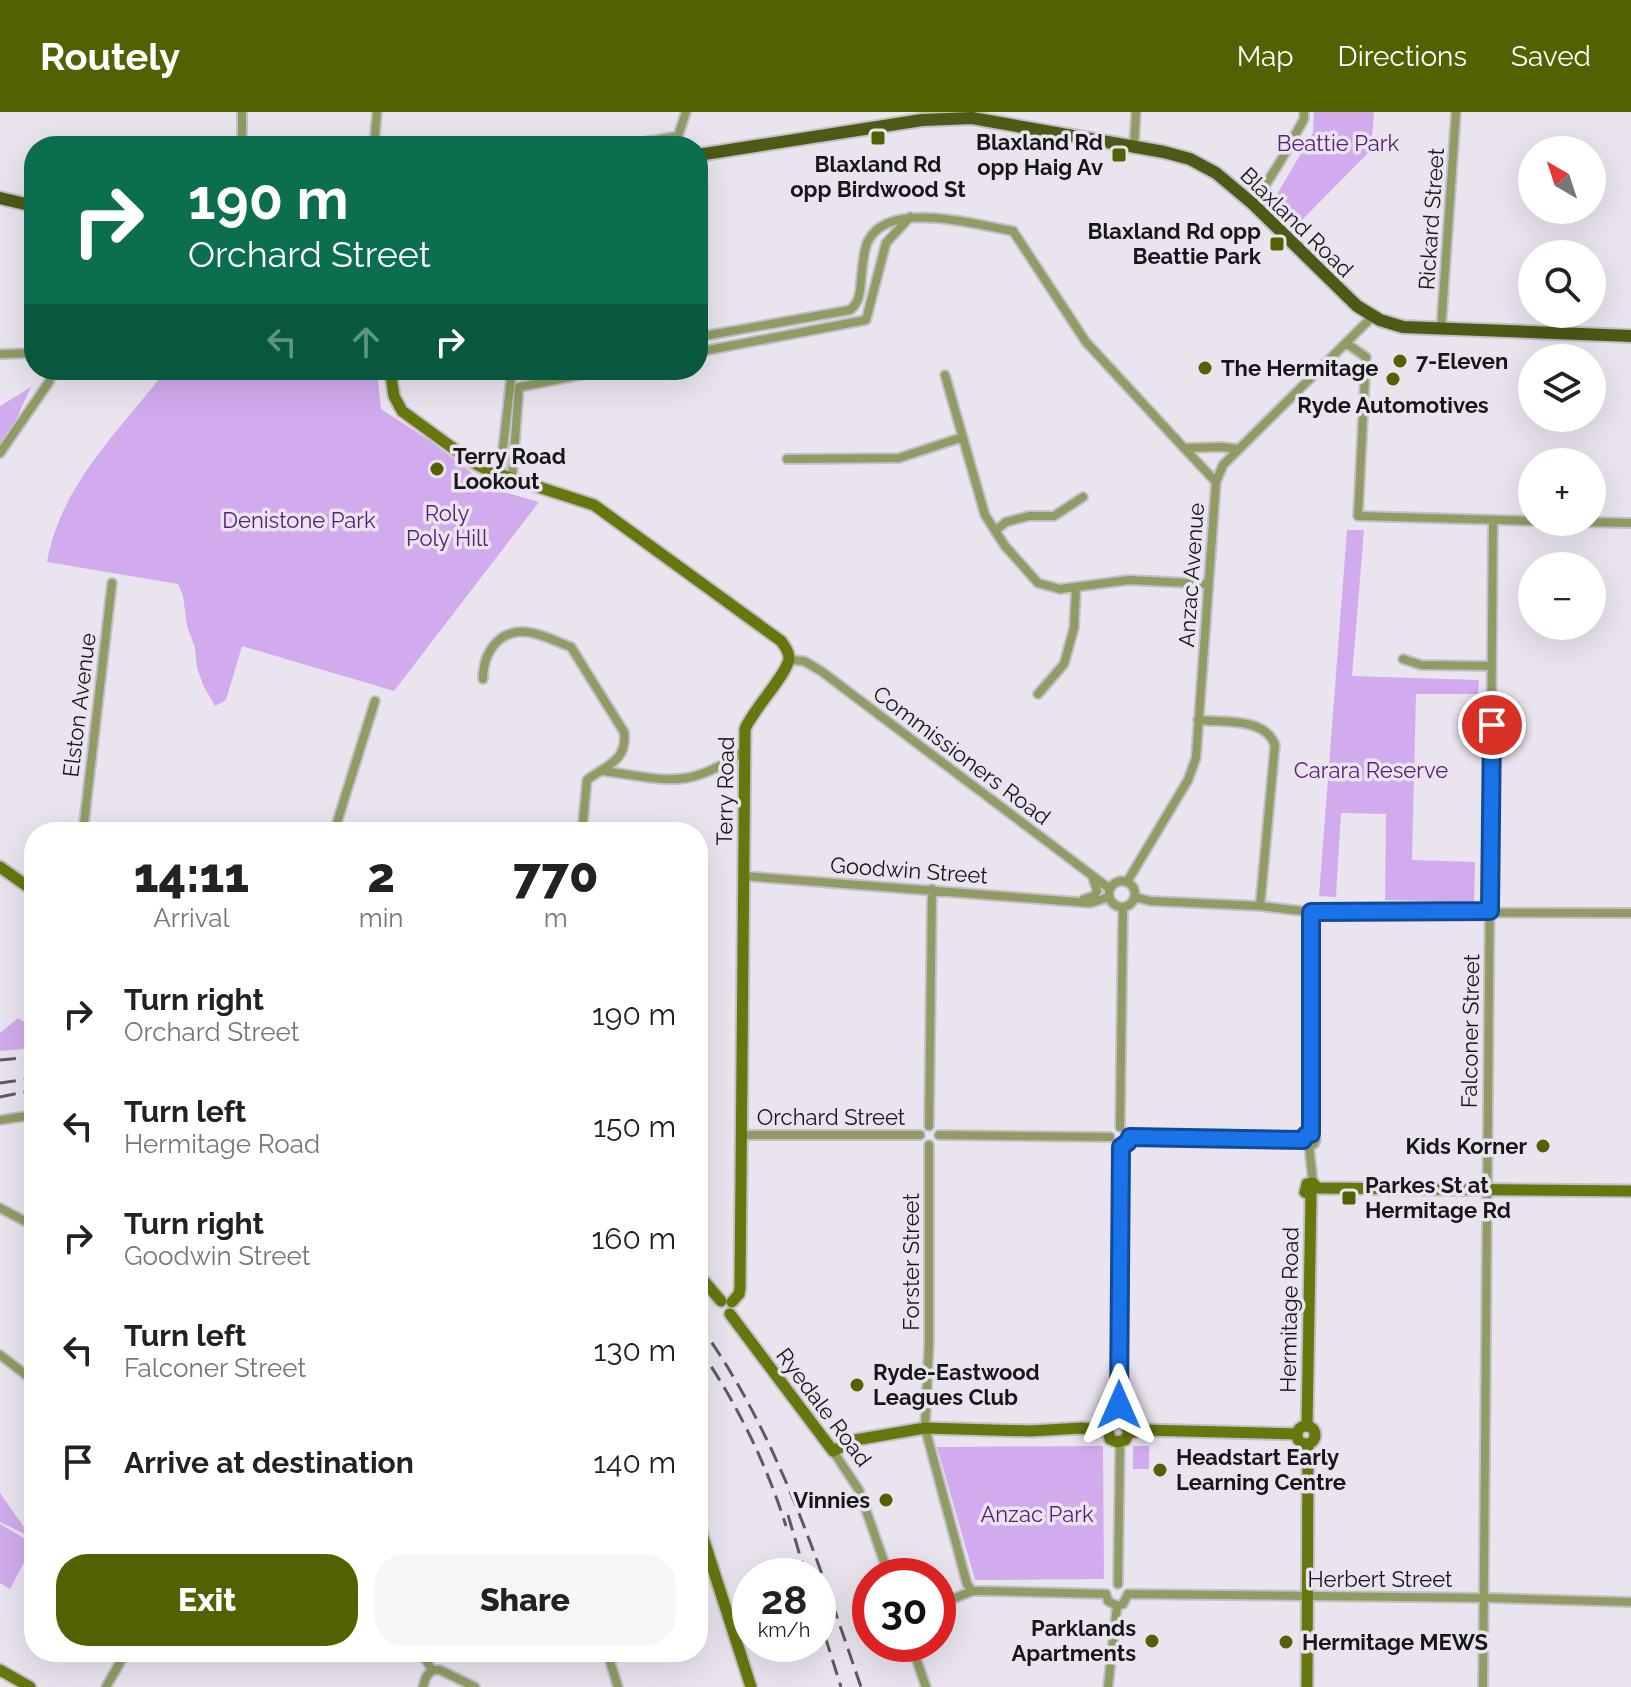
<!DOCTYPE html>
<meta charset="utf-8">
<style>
body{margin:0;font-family:Raleway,sans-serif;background:#f6f6f6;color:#222;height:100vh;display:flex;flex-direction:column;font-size:30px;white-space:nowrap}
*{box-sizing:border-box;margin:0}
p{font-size:26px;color:#767676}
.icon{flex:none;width:44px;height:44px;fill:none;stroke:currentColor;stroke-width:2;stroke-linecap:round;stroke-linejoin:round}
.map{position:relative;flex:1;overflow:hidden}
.side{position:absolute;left:24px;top:710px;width:684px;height:840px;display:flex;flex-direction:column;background:#fff;border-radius:32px;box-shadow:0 8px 32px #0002}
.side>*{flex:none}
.guide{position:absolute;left:24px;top:24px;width:684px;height:244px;border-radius:32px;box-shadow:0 8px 32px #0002;background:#0b6e4f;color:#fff;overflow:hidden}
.needle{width:52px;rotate:321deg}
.buttons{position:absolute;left:1518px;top:24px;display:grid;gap:16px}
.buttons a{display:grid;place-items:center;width:88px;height:88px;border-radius:50%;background:#fff;box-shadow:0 8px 32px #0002;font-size:40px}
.speed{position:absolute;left:732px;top:1446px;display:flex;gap:16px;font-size:40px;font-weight:700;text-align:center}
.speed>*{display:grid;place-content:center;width:104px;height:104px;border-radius:50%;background:#fff;box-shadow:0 8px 32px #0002;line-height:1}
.speed small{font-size:20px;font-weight:400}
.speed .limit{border:12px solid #d22;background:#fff;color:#111}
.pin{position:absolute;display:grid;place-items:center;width:68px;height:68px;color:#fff;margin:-34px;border:4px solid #fff;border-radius:50%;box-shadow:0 2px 8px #0007}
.me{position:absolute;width:88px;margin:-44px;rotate:0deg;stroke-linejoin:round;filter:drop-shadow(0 0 6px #0008)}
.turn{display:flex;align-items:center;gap:28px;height:168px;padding:0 32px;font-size:36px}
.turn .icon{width:104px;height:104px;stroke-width:2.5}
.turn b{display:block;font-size:56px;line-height:68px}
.lanes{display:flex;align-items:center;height:76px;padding:0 32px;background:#0003;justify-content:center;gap:40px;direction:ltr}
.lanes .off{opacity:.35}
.eta{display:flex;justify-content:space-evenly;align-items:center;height:136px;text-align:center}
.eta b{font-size:48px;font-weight:800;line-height:56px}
.button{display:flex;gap:16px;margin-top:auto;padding:16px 32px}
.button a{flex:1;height:92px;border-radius:32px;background:#536102;color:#fff;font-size:32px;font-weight:800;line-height:92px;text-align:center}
.button a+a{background:#f6f6f6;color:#222}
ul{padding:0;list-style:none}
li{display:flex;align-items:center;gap:24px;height:112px;padding:0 32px}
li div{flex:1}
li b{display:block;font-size:30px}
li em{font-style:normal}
header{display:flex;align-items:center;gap:48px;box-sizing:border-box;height:112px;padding:0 40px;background:#536102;color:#fff}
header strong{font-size:38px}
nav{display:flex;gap:44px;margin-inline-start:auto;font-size:28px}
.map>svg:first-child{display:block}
</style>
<header>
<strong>Routely</strong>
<nav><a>Map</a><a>Directions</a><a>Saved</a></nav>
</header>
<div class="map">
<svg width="1631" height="1575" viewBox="0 0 1631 1575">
<rect width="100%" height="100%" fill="#eae4ef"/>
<path fill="#d1abed" d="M1314 0H1374L1371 38 1296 114 1276 95 1273 89 1313 21Z
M134 258 377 259 381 297 429 328 493 377 539 390 394 579 242 534 226 588 215 594 204 575 197 556 195 536 187 514 183 484 178 472 47 450C61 373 116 323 162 263Z
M31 275 0 342V294Z
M1347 418H1364L1352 564 1479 568 1478 582H1416L1412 748 1475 750 1474 790 1385 788 1386 702 1341 701 1336 785 1319 784Z
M18 906 34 916V936L0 939V921Z
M1103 1334 1104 1467 975 1468 937 1335Z
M1133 1334H1149V1357H1133Z
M0 1381 31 1425 0 1410Z
M0 1412 34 1432 10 1477 0 1471Z"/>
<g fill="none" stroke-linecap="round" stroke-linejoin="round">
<g stroke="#c4bfc9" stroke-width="12">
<path id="street" d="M242 0V34
M374 34 377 0
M621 34 678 24
M679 34 678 24 686 0
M1134 34 1136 0
M1253 92 1280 50 1304 7V0
M1441 217 1456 0
M698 225 850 198C862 189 860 173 862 159 863 150 864 137 868 129 889 87 977 113 1013 119L1086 230 1184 336 1221 335 1239 337
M1346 231 1366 245 1358 404 1532 409
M698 240 866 208 886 131 910 105
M0 242 34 241
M512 261 528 258
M945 263 985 403 1005 434 1038 471 1060 477 1129 468 1208 472
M1184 336 1216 370
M0 341 49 270 52 258
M787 347 899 346 963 325
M500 362 512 258
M512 367 519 275 606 258
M1579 410 1631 411
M995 419 1006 410 1029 404H1054L1083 385
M1403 547 1421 553 1492 554
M789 548 804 549 821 559 1110 777
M483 567C483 541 498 518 526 520 541 521 557 530 571 535L624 620C628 649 605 654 587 668L582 720
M1038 582 1064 552 1074 516 1076 477
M1198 608C1224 611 1265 605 1275 633L1260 794
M604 659C668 668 688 678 744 639
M83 720 112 471
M334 720 375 589
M744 764 1090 791 1109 785
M1109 782a13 13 0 1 1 26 0a13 13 0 1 1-26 0Z
M1127 770 1188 668 1196 646 1216 370 1223 353 1373 204
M1135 785 1150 789 1260 794 1311 800 1631 801
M1084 787 1094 784 1097 779 1093 766
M0 1008 34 1003
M929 1014 932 777
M1120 1015 1123 795
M742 1023H920
M939 1023 1110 1025
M1130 1025 1303 1028
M929 1033V1232L925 1316 967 1472 972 1479
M1309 1034 1314 1032 1316 1028C1302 1001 1312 950 1313 918 1314 879 1312 839 1311 800
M1309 1034 1313 1071
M0 1096 34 1114
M0 1243 34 1269
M1118 1309 1121 1035
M833 1339 859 1378 889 1464
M1118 1472 1120 1330
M1106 1482 1108 1489 1117 1494 1123 1492 1128 1482
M1128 1482 1491 1486 1631 1490
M938 1493 972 1479H983L1106 1482
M911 1532 926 1575
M415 1540 426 1548 432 1558
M607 1540 618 1575
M432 1558H440L475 1575
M106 1575 126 1540
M423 1575 426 1565 432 1558
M1108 1575 1117 1494
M1483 1575 1493 408"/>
</g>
<g stroke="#c4bfc9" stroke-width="15">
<path id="secondary" d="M390 258 394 284 402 299 472 350 489 359 594 393 781 529C784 533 789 539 789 546 789 560 752 599 745 617L740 1176 739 1182 732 1190
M0 755 34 779
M1317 1076 1631 1079
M1311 1083 1305 1080 1307 1072 1313 1071 1317 1076
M698 1162 721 1189
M730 1202 833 1339 855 1328 925 1316 1031 1319 1081 1316 1108 1319
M1307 1314 1311 1083
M1297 1323a9 9 0 1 1 18 0a9 9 0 1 1-18 0Z
M1108 1319 1111 1312 1118 1309 1125 1311 1129 1321
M1108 1319 1110 1327 1117 1330 1125 1328 1129 1321
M1129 1321 1143 1318 1297 1322
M698 1410 751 1575
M0 1558 30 1575
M1307 1575 1308 1332"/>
</g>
<g stroke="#c4bfc9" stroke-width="16">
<path id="primary" d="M698 43 922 8 972 6 1164 40 1190 47 1216 61 1253 92 1357 194 1380 208 1403 215 1631 224
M0 86 34 94"/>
</g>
<use href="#street" stroke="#8f9c63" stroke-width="8"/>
<use href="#secondary" stroke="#67770e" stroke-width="11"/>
<use href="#primary" stroke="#4d5915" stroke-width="12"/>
<path stroke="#5e5a61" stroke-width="3" stroke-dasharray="16 8" stroke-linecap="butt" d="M0 948 34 945
M0 971 34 966
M0 985 34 978
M698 1211C777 1319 818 1450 861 1575
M698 1235C736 1289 766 1351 786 1414
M788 1403 806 1464
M818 1502 841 1575"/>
</g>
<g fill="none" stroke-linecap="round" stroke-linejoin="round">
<g stroke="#114b97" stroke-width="20">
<path id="route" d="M1119 1293 1121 1035 1128 1030 1130 1025 1303 1028 1306 1023 1311 1022V800L1490 799 1492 613"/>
</g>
<use href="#route" stroke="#1a73e8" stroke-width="14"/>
</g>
<g fill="#536102" stroke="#eae4ef" stroke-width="3">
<rect x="870" y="18" width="16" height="16" rx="4"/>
<rect x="1111" y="35" width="16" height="16" rx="4"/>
<rect x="1269" y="124" width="16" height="16" rx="4"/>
<circle cx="1400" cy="249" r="8"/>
<circle cx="1205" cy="256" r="8"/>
<circle cx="1393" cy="267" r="8"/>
<circle cx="437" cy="357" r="8"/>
<circle cx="1543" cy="1034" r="8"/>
<rect x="1341" y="1078" width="16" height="16" rx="4"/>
<circle cx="857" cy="1273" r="8"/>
<circle cx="1160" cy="1358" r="8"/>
<circle cx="886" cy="1388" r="8"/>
<circle cx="1152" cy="1529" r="8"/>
<circle cx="1286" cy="1530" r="8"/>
</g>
<g text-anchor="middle" stroke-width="7" stroke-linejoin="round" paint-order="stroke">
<g font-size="22" font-weight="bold" fill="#18161a" stroke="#eae4ef" text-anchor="start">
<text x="1103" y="38" text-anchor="end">Blaxland Rd<tspan x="1103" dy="25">opp Haig Av</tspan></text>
<text x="878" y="60" text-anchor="middle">Blaxland Rd<tspan x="878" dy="25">opp Birdwood St</tspan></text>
<text x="1261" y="127" text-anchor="end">Blaxland Rd opp<tspan x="1261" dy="25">Beattie Park</tspan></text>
<text x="1416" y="257">7-Eleven</text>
<text x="1221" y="264">The Hermitage</text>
<text x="1393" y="301" text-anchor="middle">Ryde Automotives</text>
<text x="453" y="352">Terry Road<tspan x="453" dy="25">Lookout</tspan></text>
<text x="1527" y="1042" text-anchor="end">Kids Korner</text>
<text x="1365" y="1081">Parkes St at<tspan x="1365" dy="25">Hermitage Rd</tspan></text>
<text x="873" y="1268">Ryde-Eastwood<tspan x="873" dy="25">Leagues Club</tspan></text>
<text x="1176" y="1353">Headstart Early<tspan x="1176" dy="25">Learning Centre</tspan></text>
<text x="870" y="1396" text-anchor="end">Vinnies</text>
<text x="1136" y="1524" text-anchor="end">Parklands<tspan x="1136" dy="25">Apartments</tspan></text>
<text x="1302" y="1538">Hermitage MEWS</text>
</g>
<g font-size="22" fill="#592079" stroke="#eae4ef">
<text x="1338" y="39">Beattie Park</text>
<text x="447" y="409">Roly<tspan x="447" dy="25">Poly Hill</tspan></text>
<text x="299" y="416">Denistone Park</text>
<text x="1371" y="666">Carara Reserve</text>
<text x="1037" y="1410">Anzac Park</text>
</g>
<g font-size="22" fill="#18161a" stroke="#eae4ef">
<text transform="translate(1431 107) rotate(-86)" y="8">Rickard Street</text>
<text transform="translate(1297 110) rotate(44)" y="8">Blaxland Road</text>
<text transform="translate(1191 463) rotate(-86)" y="8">Anzac Avenue</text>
<text transform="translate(79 593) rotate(-83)" y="8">Elston Avenue</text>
<text transform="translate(962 643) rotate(37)" y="8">Commissioners Road</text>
<text transform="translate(725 679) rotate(-89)" y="8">Terry Road</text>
<text transform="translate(909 758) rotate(4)" y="8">Goodwin Street</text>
<text transform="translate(1470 919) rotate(-89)" y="8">Falconer Street</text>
<text x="831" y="1013">Orchard Street</text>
<text transform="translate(911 1150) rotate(-90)" y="8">Forster Street</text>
<text transform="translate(1289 1198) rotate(-89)" y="8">Hermitage Road</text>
<text transform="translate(824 1295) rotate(53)" y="8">Ryedale Road</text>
<text x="1380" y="1475">Herbert Street</text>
</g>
</g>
</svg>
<div class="buttons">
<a><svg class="needle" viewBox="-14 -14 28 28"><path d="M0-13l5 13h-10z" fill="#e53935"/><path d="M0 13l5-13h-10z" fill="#767676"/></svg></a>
<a><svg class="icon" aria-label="search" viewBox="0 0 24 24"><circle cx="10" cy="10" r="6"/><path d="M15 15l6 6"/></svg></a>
<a><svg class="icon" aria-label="layers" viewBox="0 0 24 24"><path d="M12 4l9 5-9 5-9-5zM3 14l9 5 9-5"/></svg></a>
<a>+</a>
<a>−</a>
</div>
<div class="speed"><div>28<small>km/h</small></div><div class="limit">30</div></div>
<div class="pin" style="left:1492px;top:613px;background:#d93025"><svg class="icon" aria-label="arrive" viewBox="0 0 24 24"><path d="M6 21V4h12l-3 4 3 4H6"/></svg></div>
<svg class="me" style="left:1119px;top:1293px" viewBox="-20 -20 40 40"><path d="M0-17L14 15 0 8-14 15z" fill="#1a73e8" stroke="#fff" stroke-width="4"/></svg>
<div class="guide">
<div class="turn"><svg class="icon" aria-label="right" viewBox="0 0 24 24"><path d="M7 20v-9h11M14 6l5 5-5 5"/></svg><div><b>190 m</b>Orchard Street</div></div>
<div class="lanes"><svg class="icon off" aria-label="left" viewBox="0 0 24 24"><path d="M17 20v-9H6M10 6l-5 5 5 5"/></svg><svg class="icon off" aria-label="ahead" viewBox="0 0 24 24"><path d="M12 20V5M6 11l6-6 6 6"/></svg><svg class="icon" aria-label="right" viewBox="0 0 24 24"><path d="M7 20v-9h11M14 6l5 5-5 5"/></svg></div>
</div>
<section class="side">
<div class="eta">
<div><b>14:11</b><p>Arrival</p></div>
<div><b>2</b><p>min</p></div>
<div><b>770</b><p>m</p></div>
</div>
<ul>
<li><svg class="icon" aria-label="right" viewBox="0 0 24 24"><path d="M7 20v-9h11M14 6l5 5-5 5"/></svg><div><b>Turn right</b><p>Orchard Street</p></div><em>190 m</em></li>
<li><svg class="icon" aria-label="left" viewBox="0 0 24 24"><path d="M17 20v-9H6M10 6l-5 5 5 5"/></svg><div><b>Turn left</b><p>Hermitage Road</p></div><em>150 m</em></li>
<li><svg class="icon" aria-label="right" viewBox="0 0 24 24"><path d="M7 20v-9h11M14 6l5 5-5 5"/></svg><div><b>Turn right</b><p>Goodwin Street</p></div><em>160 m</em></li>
<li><svg class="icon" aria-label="left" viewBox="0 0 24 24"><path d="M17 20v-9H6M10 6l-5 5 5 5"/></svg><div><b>Turn left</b><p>Falconer Street</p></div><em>130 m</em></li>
<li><svg class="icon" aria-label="arrive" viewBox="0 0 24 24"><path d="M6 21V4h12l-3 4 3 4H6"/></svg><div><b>Arrive at destination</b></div><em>140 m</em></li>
</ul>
<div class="button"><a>Exit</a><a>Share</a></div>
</section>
</div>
